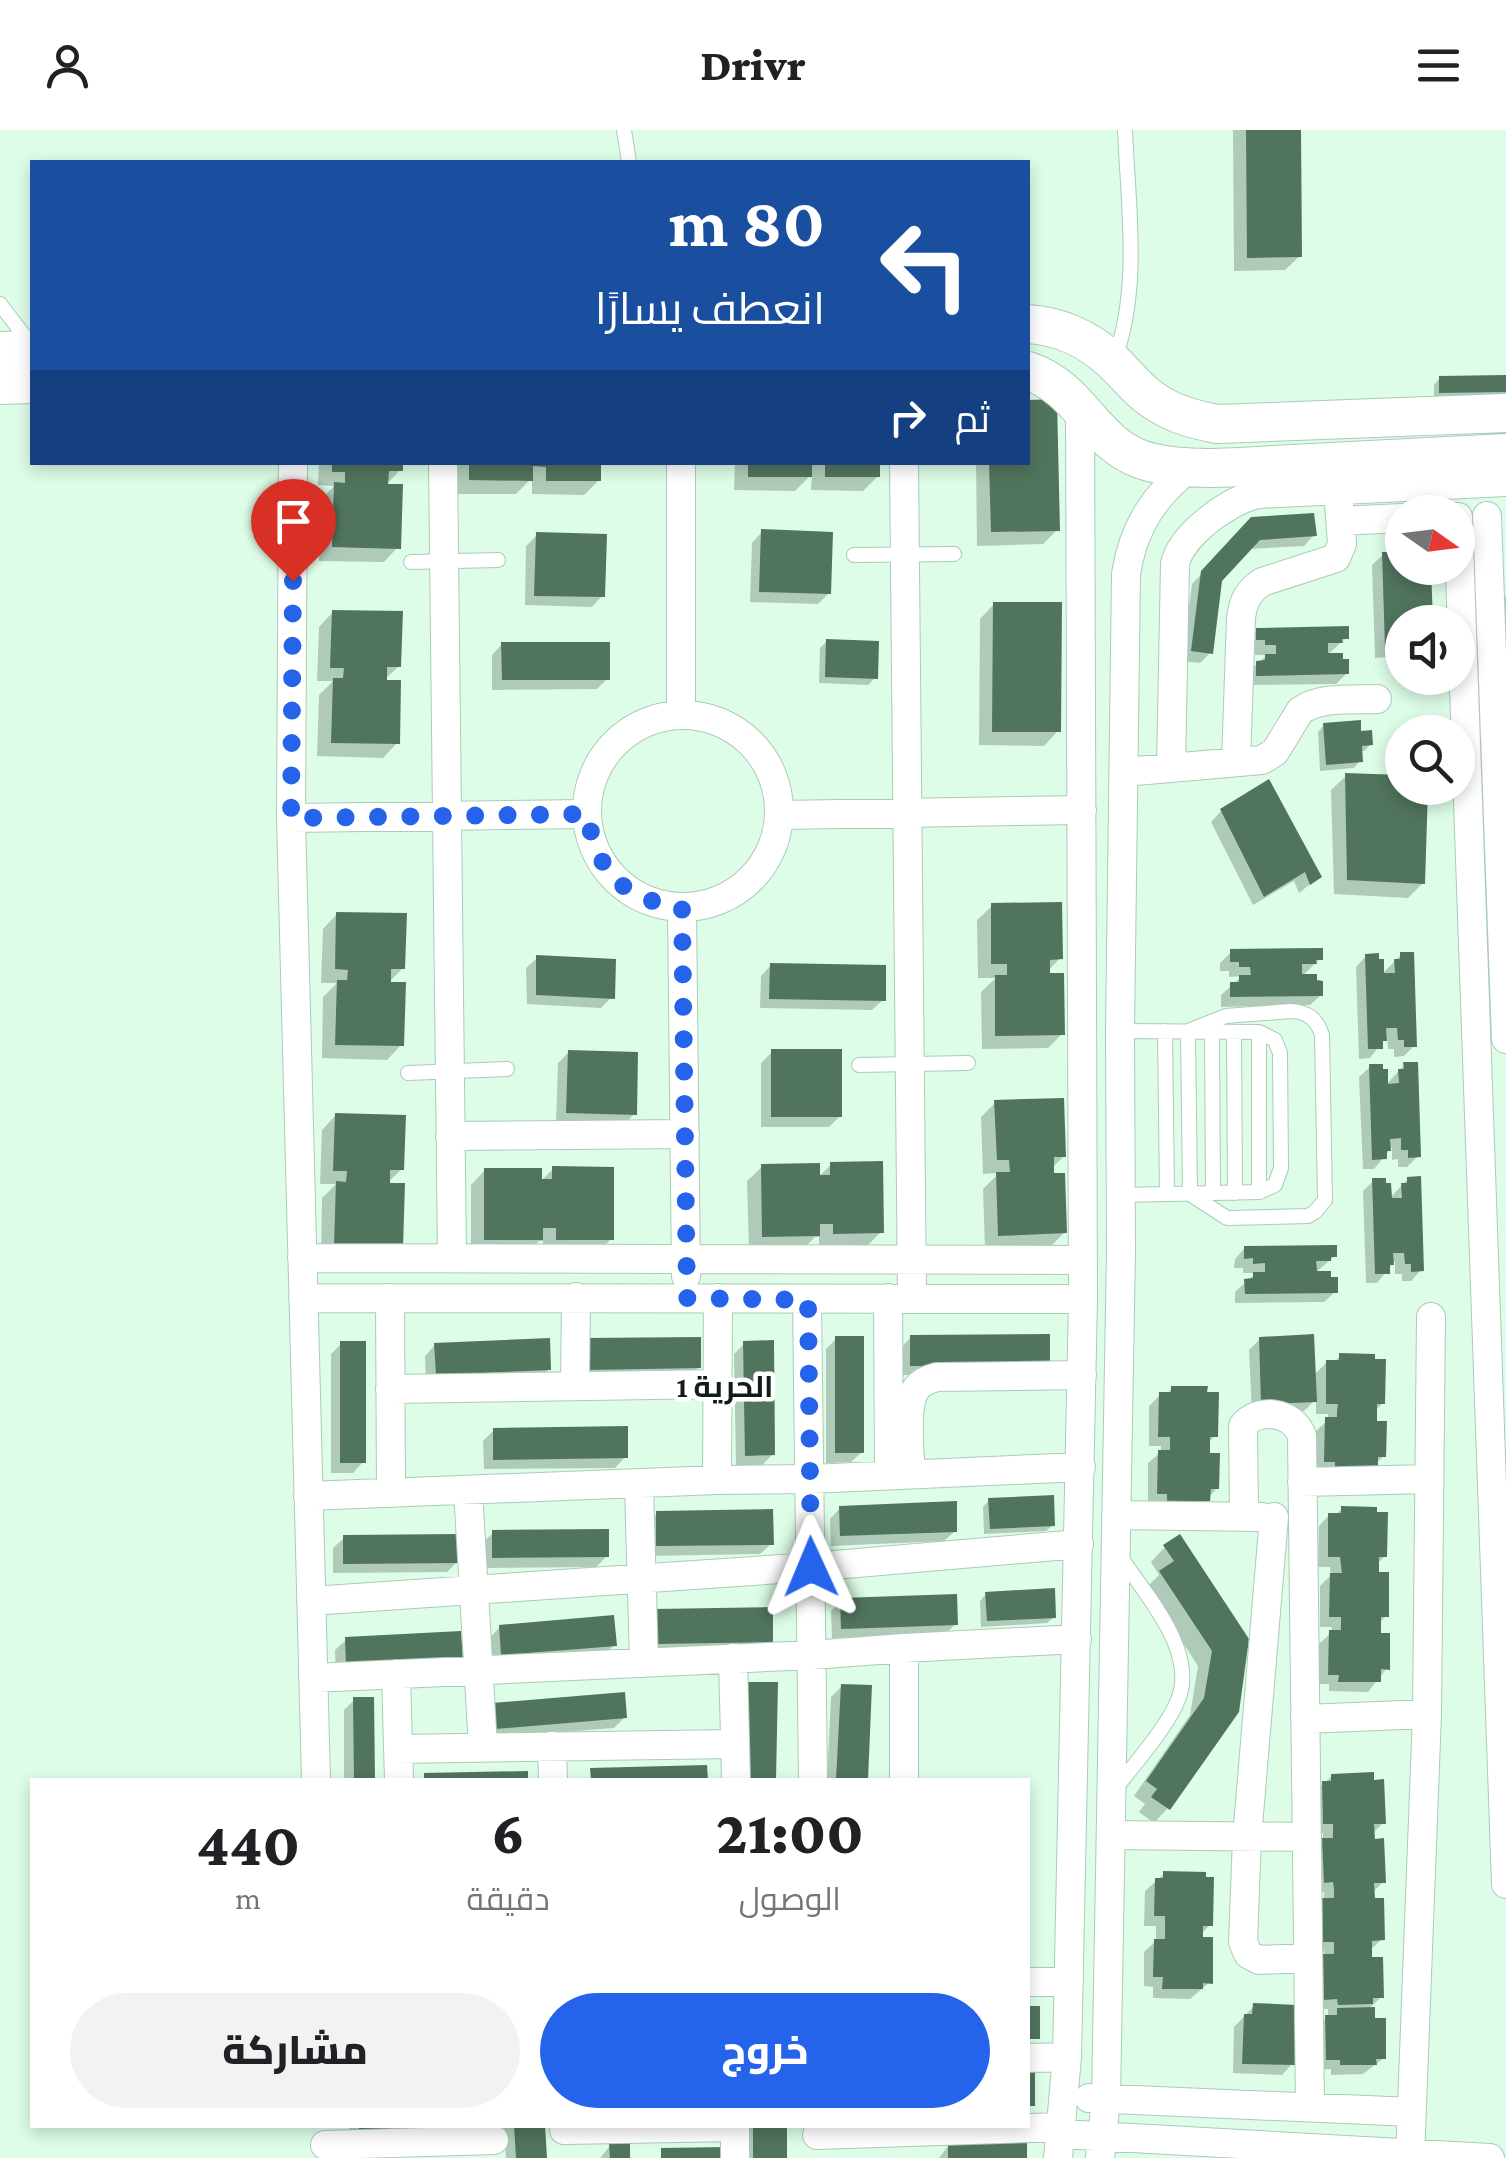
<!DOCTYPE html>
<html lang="ar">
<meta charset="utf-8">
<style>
body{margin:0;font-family:"Crimson Pro",Cairo,serif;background:#f2f2f2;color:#202124;direction:rtl;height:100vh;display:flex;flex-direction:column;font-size:38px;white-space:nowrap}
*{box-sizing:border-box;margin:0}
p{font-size:32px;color:#757577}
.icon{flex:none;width:55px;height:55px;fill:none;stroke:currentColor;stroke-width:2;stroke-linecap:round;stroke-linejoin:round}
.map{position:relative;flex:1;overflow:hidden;direction:ltr}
.panel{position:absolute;left:30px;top:1648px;width:1000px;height:350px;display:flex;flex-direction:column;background:#fff;border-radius:0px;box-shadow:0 5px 15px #0003;direction:rtl}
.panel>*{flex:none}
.guide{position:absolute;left:30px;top:30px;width:1000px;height:305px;border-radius:0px;box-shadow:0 5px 15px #0003;direction:rtl;background:#1a4fa0;color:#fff;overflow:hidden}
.needle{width:65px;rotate:104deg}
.fabs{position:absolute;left:1385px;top:365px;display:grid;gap:20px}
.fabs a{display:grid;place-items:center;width:90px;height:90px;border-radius:50%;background:#fff;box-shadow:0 5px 15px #0003;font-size:50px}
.pin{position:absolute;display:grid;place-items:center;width:85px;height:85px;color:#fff;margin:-102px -42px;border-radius:50% 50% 50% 0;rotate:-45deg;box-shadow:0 0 10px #0007}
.pin .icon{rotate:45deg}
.me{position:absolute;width:110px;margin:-55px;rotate:359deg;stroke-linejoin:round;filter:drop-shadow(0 0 8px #0008)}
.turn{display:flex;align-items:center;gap:35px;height:210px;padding:0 40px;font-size:45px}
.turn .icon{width:130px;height:130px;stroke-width:2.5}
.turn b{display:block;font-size:70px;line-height:85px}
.then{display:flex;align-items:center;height:95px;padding:0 40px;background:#0003;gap:20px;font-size:38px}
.eta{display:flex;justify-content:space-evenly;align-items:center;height:170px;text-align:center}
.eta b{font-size:60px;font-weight:800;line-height:70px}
.cta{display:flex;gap:20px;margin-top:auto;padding:20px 40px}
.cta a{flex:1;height:115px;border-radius:60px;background:#2563eb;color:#fff;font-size:40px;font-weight:800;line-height:115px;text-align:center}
.cta a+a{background:#f2f2f2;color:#202124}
header{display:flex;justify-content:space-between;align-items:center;height:130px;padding:0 40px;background:#fff;font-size:45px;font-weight:800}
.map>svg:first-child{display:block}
</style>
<header><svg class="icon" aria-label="menu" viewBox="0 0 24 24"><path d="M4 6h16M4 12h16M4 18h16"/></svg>Drivr<svg class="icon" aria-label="person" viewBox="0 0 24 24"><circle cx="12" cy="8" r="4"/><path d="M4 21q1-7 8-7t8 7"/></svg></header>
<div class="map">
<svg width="1506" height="2028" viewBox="0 0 1506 2028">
<rect width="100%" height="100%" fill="#ddfde8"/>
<path fill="#0003" d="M1233 0H1299L1300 126 1285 140 1234 141Z
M1506 247V268H1434V255L1440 248Z
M1055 272 1057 400 1043 414 977 416 976 332H1028V273Z
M319 332H400V340L384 357 398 417 384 432 319 431 321 369 334 356 318 355Z
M456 332H599V350L584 365 532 364V348L516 364H455Z
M735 332H878V346L863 361 811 360 812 344 795 361 734 360Z
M1252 390 1314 405 1304 416 1248 419 1219 450 1210 523 1200 533 1182 531 1192 454Z
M762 402 829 463 818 474 750 472 752 413Z
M537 405 602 466 592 477 525 475 526 416Z
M1383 425 1399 443 1404 438H1428L1430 492H1402V507L1397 512V517L1386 527 1375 528 1372 435Z
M1506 466V563L1501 471Z
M994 474 1058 601 1044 616 979 615 980 489Z
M333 482 399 536 382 552 397 613 383 628 317 626 319 565 333 551H317L319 497Z
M1257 500 1346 508 1326 526 1347 543 1336 554 1246 555V544L1267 525H1255V520H1246V511Z
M827 511 875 548 868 555 819 553 820 518Z
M502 514 607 549 597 559 492 560V525Z
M1324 595 1359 603 1371 614 1364 621H1360V631L1354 638 1320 641 1318 602Z
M1346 646 1402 648V658H1425L1423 753 1408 768 1334 764 1331 660Z
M1221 681 1319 747 1299 763 1294 751 1253 775 1211 692Z
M992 776 1060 828 1048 841V846L1062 904 1048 918 982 919 981 862 996 848H978L977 790Z
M337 784 403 838 387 854 401 915 387 930 322 928 323 867 337 853H321L323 799Z
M1231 822 1320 829 1301 847 1321 865 1310 875 1221 877V865L1242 846 1229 847V841H1220V833Z
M1401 825 1414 916 1404 926 1394 927V919H1388L1387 906 1370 928 1359 929 1356 837 1366 826 1382 844Z
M537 828 612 867 601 878 527 874 526 838Z
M771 835 883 870 872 880 760 878 761 846Z
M569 922 634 984 624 995 556 993 558 933Z
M772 922 840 986 829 997H761V933Z
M1404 935 1418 1026 1407 1037H1398V1029L1392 1030V1017L1374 1039H1363L1359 947 1370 937 1386 955Z
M995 973 1064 1026 1052 1038 1065 1102 1050 1117 985 1119 983 1059 999 1043 983 1044 981 987Z
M336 985 402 1039 385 1055 402 1056 321 1129 322 1068 336 1054H320L322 1000Z
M831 1035 881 1102 867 1116 819 1117V1107H815L803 1119 749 1120 747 1051 762 1037 817 1048Z
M553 1039 611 1109 597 1123H543V1111H539L526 1124 471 1123V1055L485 1040 539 1053Z
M1408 1049 1421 1140 1411 1151H1402V1144H1395V1131L1377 1153H1366L1363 1061 1373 1051 1389 1069Z
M1245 1118 1335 1126 1315 1143 1335 1162 1324 1172 1235 1173V1162L1256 1143H1243V1138H1234L1235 1129Z
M911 1207 1037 1244 901 1245V1218Z
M836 1209 862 1322 851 1332 826 1333V1219Z
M1260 1209 1313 1246 1327 1232 1333 1233 1340 1226 1383 1273 1375 1281 1384 1326 1375 1334 1315 1341 1316 1301 1328 1290V1284H1316V1269L1304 1281 1252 1284 1249 1220Z
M745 1213 773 1324 762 1335H736L734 1224Z
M341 1214 363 1332 353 1343H331V1224Z
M435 1215 549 1239 538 1250 426 1254 425 1226Z
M576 1221 699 1237 688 1248 577 1249Z
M1172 1258 1216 1305 1207 1314 1217 1358 1197 1381 1148 1374V1333L1161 1322V1316H1149V1276L1160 1265H1166Z
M494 1300 625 1327 615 1338 484 1339 483 1311Z
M989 1370 1053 1395 1046 1401 984 1404 983 1377Z
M840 1378 955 1401 944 1411 831 1416 830 1389Z
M1342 1379 1385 1426 1376 1435 1386 1486 1378 1494 1387 1538 1368 1562 1329 1561V1554H1318L1319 1514 1331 1503 1332 1497H1320V1456L1331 1445 1330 1437H1318L1319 1396 1329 1385H1335Z
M657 1384 771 1414 760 1424 647 1426 646 1394Z
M493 1403 607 1426 596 1437 483 1438 482 1413Z
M344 1408 457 1432 447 1442 333 1443V1418Z
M1165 1417 1246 1510 1168 1678 1154 1693 1139 1682 1145 1674 1134 1666 1190 1585 1198 1536 1147 1457 1159 1445 1151 1432Z
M986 1464 1054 1487 1047 1493 981 1497 980 1471Z
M841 1471 955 1494 945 1505 832 1508 831 1481Z
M646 1492 771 1511 760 1522 646 1524Z
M500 1497 614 1515 603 1526 491 1535 489 1508Z
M346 1510 450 1539 336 1545 335 1520Z
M842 1556 865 1650H827L831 1567Z
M354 1570 372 1650H344V1580Z
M483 1586 625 1587 614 1598 485 1608Z
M1332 1646 1383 1693 1372 1704 1383 1752 1372 1763 1382 1809 1370 1820 1381 1867 1368 1880 1384 1928 1363 1944 1331 1945V1939L1317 1940 1316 1898 1328 1886V1879H1314L1313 1837 1324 1826V1821L1314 1822 1313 1782 1324 1770V1762H1314L1313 1721 1323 1711V1703H1313L1312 1664Z
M1164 1744 1203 1749 1210 1795 1201 1804 1210 1852 1190 1869 1153 1868V1857L1144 1856V1822L1156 1811V1796H1144L1145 1761Z
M1254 1876 1300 1925 1282 1945 1233 1943 1234 1897Z
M349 1995H460L349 2011Z
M504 1995H542L544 2028H506Z
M744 1995H784V2028H744Z
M949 2015 1024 2028H939Z
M610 2016 628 2028H600Z"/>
<path fill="#51745e" d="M1246 0H1301L1302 127 1247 128Z
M1506 245V262L1439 263V246Z
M1057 269 1060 401 991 402 989 332H1028V270Z
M332 332H403V341H389L388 354H403L401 419 332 417 334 352 345 353V342H332Z
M469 332H601V351H546V337L533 336V351L469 350Z
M748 332H812V347H748Z
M825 332H880V347H825Z
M1314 383 1317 406 1260 410 1222 451 1213 524 1191 521 1201 441 1251 387Z
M761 399 833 402 831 464 759 462Z
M536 402 607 404 605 467 534 466Z
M1382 422H1395L1396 428 1401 427V442H1411V438H1431L1433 492H1402V509H1399V518H1385Z
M993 472H1062L1061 602H992Z
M332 480 403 481 401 537H387V550H401L400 614 331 613 333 548H343L344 538H330Z
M1349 496V509H1342L1343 513H1328V523H1343V529H1349V544L1256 546V531L1265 530V524H1276V515H1265V510H1256V498Z
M826 509 879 511 878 549 825 547Z
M501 512H610V550H502Z
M1361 590V601L1372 600 1373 615 1362 616 1363 632 1326 635 1323 593Z
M1345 643 1402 645V658H1428L1425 754 1347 750Z
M1269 649 1322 747 1310 755 1305 742 1264 767 1220 679Z
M1062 772 1063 829 1050 830V843H1064L1065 905 995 906V845H1007V834H991V773Z
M336 782 407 783 405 839H391V852H406L404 916 335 915 337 850H347L348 840 335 839Z
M1323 818V830H1316L1317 834H1302V844H1317V850L1323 851V866L1230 867V852H1239V845H1251L1250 837H1239V832H1230V819Z
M1400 822H1414L1417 917H1404V910H1398L1397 898H1386L1387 911H1383V919H1368L1365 824 1379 823V829H1384V843H1395L1394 829H1400Z
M536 825 616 829 615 869 536 865Z
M770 833 886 835V871L769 869Z
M771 919H842V987H771Z
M568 920 638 922 637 985 566 983Z
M1403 932H1418L1421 1027 1408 1028V1020H1401V1008L1390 1009 1391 1021H1387V1029L1372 1030 1369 934H1383V939H1388V954L1399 953 1398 939H1404Z
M1064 968 1066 1027H1054V1043H1065L1067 1103 998 1106 996 1042H1010L1009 1030H997L994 970Z
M335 983 406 985 404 1040H390V1053H405L403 1118 334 1116 336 1051 346 1052 347 1041H333Z
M883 1031 884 1103 833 1104V1094H820V1106L762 1107 761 1034 820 1033V1045H830V1032Z
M552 1036 614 1037V1110H556V1098H543V1110H484V1038H542V1049H552Z
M1421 1046 1424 1141 1411 1142V1134H1405L1404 1123H1393L1394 1135H1390V1144H1375L1372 1048H1386V1053H1391L1392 1068H1402L1401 1053H1407V1047Z
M1337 1115V1127H1331V1131H1316L1317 1141H1331V1147H1338V1163L1245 1164 1244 1149 1253 1148V1142H1265V1133L1253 1134V1128L1244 1129V1116Z
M1050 1204V1235L910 1236V1205Z
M1314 1204 1317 1272 1261 1274 1259 1207Z
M835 1206H864V1323H835Z
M701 1207V1238L586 1240V1208Z
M550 1208 551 1240 436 1245 434 1213Z
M774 1210 775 1325 745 1326 743 1211Z
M340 1211H366V1333H340Z
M1339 1223 1375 1224V1229H1386L1385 1274H1377V1291H1387L1386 1327H1378V1339H1335V1332H1324L1325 1287H1337V1282L1338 1274H1326V1230H1339Z
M1171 1256H1208L1207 1262H1219L1218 1307H1210V1323H1220L1219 1359H1211L1210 1371H1167V1364H1157L1158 1320H1170V1307H1158L1159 1262H1171Z
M628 1296V1328L493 1330V1298Z
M1054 1365 1055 1396 990 1399 988 1368Z
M957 1371V1402L840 1406 839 1376Z
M1341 1376 1377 1377V1382H1388L1387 1427H1379V1442H1389V1487H1381V1503H1390V1540L1381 1539V1552H1338L1339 1545H1328L1329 1500H1341V1487H1329L1330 1443H1342L1340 1427H1328V1383H1341Z
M773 1379 774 1415 656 1416V1381Z
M609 1399V1427L492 1428V1400Z
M460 1404V1433L343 1434V1405Z
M1180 1404 1249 1509 1239 1582 1170 1680 1151 1667 1157 1659 1146 1651 1204 1568 1212 1521 1159 1441 1174 1431 1163 1415Z
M1055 1458 1056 1488 987 1491 985 1462Z
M957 1464 958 1495 841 1499 840 1468Z
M773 1477V1512L656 1514 655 1479Z
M614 1485 617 1516 501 1525 499 1495Z
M461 1501 463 1529 346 1536 345 1507Z
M748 1552H778L776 1650H747Z
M841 1554 872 1555 868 1650H836Z
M625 1562 627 1588 495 1599 492 1573Z
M353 1567H374L375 1650H354Z
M707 1635 708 1650H591L590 1638Z
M528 1641V1650H424V1643Z
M1374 1642V1650L1384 1649 1386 1694H1374L1375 1709 1384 1708 1386 1753H1374L1375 1768H1384L1385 1810 1372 1811V1827H1383L1384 1868H1373V1874L1338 1875 1337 1869 1324 1870 1323 1824H1334V1812H1323L1322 1768H1334V1759L1333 1752 1324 1753 1322 1708H1333V1694H1323L1322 1651H1331V1644Z
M1163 1741 1206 1742V1747H1214L1213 1796H1203V1807H1213V1854L1203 1853V1859H1162L1163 1847H1153L1154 1809H1165V1786H1154L1155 1748H1163Z
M1253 1873 1297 1875 1303 1926 1296 1925 1295 1935 1242 1934 1244 1884H1252Z
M1028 1876H1040V1909H1028Z
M1375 1877V1888H1386V1929H1376L1377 1935H1340V1930H1326L1325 1885H1337V1878Z
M1028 1941H1035V1976H1028Z
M359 1995H463V2000L359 2002Z
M514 1995H545L547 2028H516Z
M753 1995H787V2028H753Z
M948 2012 1027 2013V2028H948Z
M630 2013V2028H610L609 2014Z
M728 2017V2028H661V2018Z"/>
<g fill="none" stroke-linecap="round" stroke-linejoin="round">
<g stroke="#accbb7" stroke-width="16">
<path id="lane" d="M624 0 629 32
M0 174 32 216
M1114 231C1141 157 1128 77 1125 0
M854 425 954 424
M411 432 498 430
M1291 881C1308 882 1317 889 1322 905L1325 1070 1315 1082 1308 1086 1227 1088 1190 1064 1188 901 1226 886Z
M1120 901 1259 902 1275 910 1280 923 1281 1038 1275 1055 1259 1062 1121 1065
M1165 901 1167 1064
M1212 902 1213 1063
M1234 902 1235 1063
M1259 902V1062
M859 935 968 933
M408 943 507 939
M1115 1659C1133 1636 1168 1596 1178 1570 1198 1521 1145 1464 1119 1425"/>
</g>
<g stroke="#accbb7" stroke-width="30">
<path id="street" d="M293 332 291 688 316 1650
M443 332 452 1128
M681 332V584
M904 332 912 1169
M1487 386 1506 909
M1458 387 1506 1754
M1341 391 1402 388
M587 681a96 96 0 1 1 192 0a96 96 0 1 1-192 0Z
M1236 632 1241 488C1243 472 1248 461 1262 452L1336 428 1342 414 1338 360
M1171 638 1175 434C1181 405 1229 370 1258 364L1506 352
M1124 642 1262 630 1275 622 1300 581C1320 566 1353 570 1377 569
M780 685 1082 680
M291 688 587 684
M682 778 686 1146
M450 1006 685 1004
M302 1128 1083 1130
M303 1168 1083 1169
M390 1168 391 1363
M888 1168 889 1344
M807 1170 813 1650
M575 1256 576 1167
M390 1259 718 1254
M911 1343C910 1323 904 1276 916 1259 921 1252 928 1249 937 1247L1082 1245
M717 1350 718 1168
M1302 1352 1429 1349
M639 1355 644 1533
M468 1360 483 1617
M308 1366 717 1350 810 1349 1081 1337
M1116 1385 1261 1387
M1244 1386 1243 1296C1258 1277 1293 1281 1302 1306L1310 1977
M1274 1387 1247 1708 1243 1812 1248 1824 1259 1830 1308 1828
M311 1471 811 1437 1079 1414
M733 1528 736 1650
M396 1544 399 1650
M313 1548 812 1525 904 1518 1077 1509
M1305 1589 1427 1584
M552 1616 553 1650
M398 1619 735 1614
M904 1650V1518
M1111 1705 1307 1707
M1028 1852H1069
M1028 1928 1067 1927
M1089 1968 1412 1982
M564 2000 735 1997
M1061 2004 1490 2028
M817 2005 1062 1997
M325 2015 494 2010
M735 2028V1995
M1058 2028 1067 1927 1083 1169 1080 276
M1100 2028 1106 1969 1121 1121 1120 901 1126 444C1133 398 1154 365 1191 337
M1410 2028 1427 1584 1431 1187"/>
</g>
<g stroke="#accbb7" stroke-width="40">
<path id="secondary" d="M1028 194C1059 196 1089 209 1112 231 1124 242 1133 254 1145 264 1166 282 1191 289 1217 294L1506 283
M0 221 32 220
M1028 241C1080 258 1091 310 1140 329 1181 344 1248 336 1292 334 1363 330 1435 327 1506 323
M0 255 32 254"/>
</g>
<use href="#lane" stroke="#fff" stroke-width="14"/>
<use href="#street" stroke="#fff" stroke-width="28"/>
<use href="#secondary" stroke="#fff" stroke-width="38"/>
</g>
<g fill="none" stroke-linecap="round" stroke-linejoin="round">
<path stroke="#2563eb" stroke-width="18" stroke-dasharray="0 32.4" d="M293 451 291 688 587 684C598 744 622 768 682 778L687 1168 808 1170 811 1437"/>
</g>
<g text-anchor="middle" stroke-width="9" stroke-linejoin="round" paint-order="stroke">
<g font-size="30" font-weight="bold" fill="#111c15" stroke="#fff">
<text x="725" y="1267">الحرية 1</text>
</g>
</g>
</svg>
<div class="fabs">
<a><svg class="needle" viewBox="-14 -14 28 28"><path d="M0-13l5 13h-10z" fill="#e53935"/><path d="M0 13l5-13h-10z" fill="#757577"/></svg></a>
<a><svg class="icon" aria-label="sound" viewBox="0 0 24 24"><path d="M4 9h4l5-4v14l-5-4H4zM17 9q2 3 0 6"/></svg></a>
<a><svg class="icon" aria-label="search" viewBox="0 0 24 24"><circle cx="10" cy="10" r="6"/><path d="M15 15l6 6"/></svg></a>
</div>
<div class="pin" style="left:293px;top:451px;background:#d93025"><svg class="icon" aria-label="arrive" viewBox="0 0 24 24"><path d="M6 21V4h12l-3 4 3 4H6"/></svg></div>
<svg class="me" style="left:811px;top:1437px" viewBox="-20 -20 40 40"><path d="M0-17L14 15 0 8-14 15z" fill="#2563eb" stroke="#fff" stroke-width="4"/></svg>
<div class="guide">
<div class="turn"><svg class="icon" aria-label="left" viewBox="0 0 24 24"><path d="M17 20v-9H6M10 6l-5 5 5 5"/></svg><div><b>80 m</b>انعطف يسارًا</div></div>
<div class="then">ثم<svg class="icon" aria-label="right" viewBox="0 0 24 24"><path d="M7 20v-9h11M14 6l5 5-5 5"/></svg></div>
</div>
<section class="panel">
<div class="eta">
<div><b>21:00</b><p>الوصول</p></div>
<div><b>6</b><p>دقيقة</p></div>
<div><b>440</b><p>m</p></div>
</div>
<div class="cta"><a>خروج</a><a>مشاركة</a></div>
</section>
</div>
